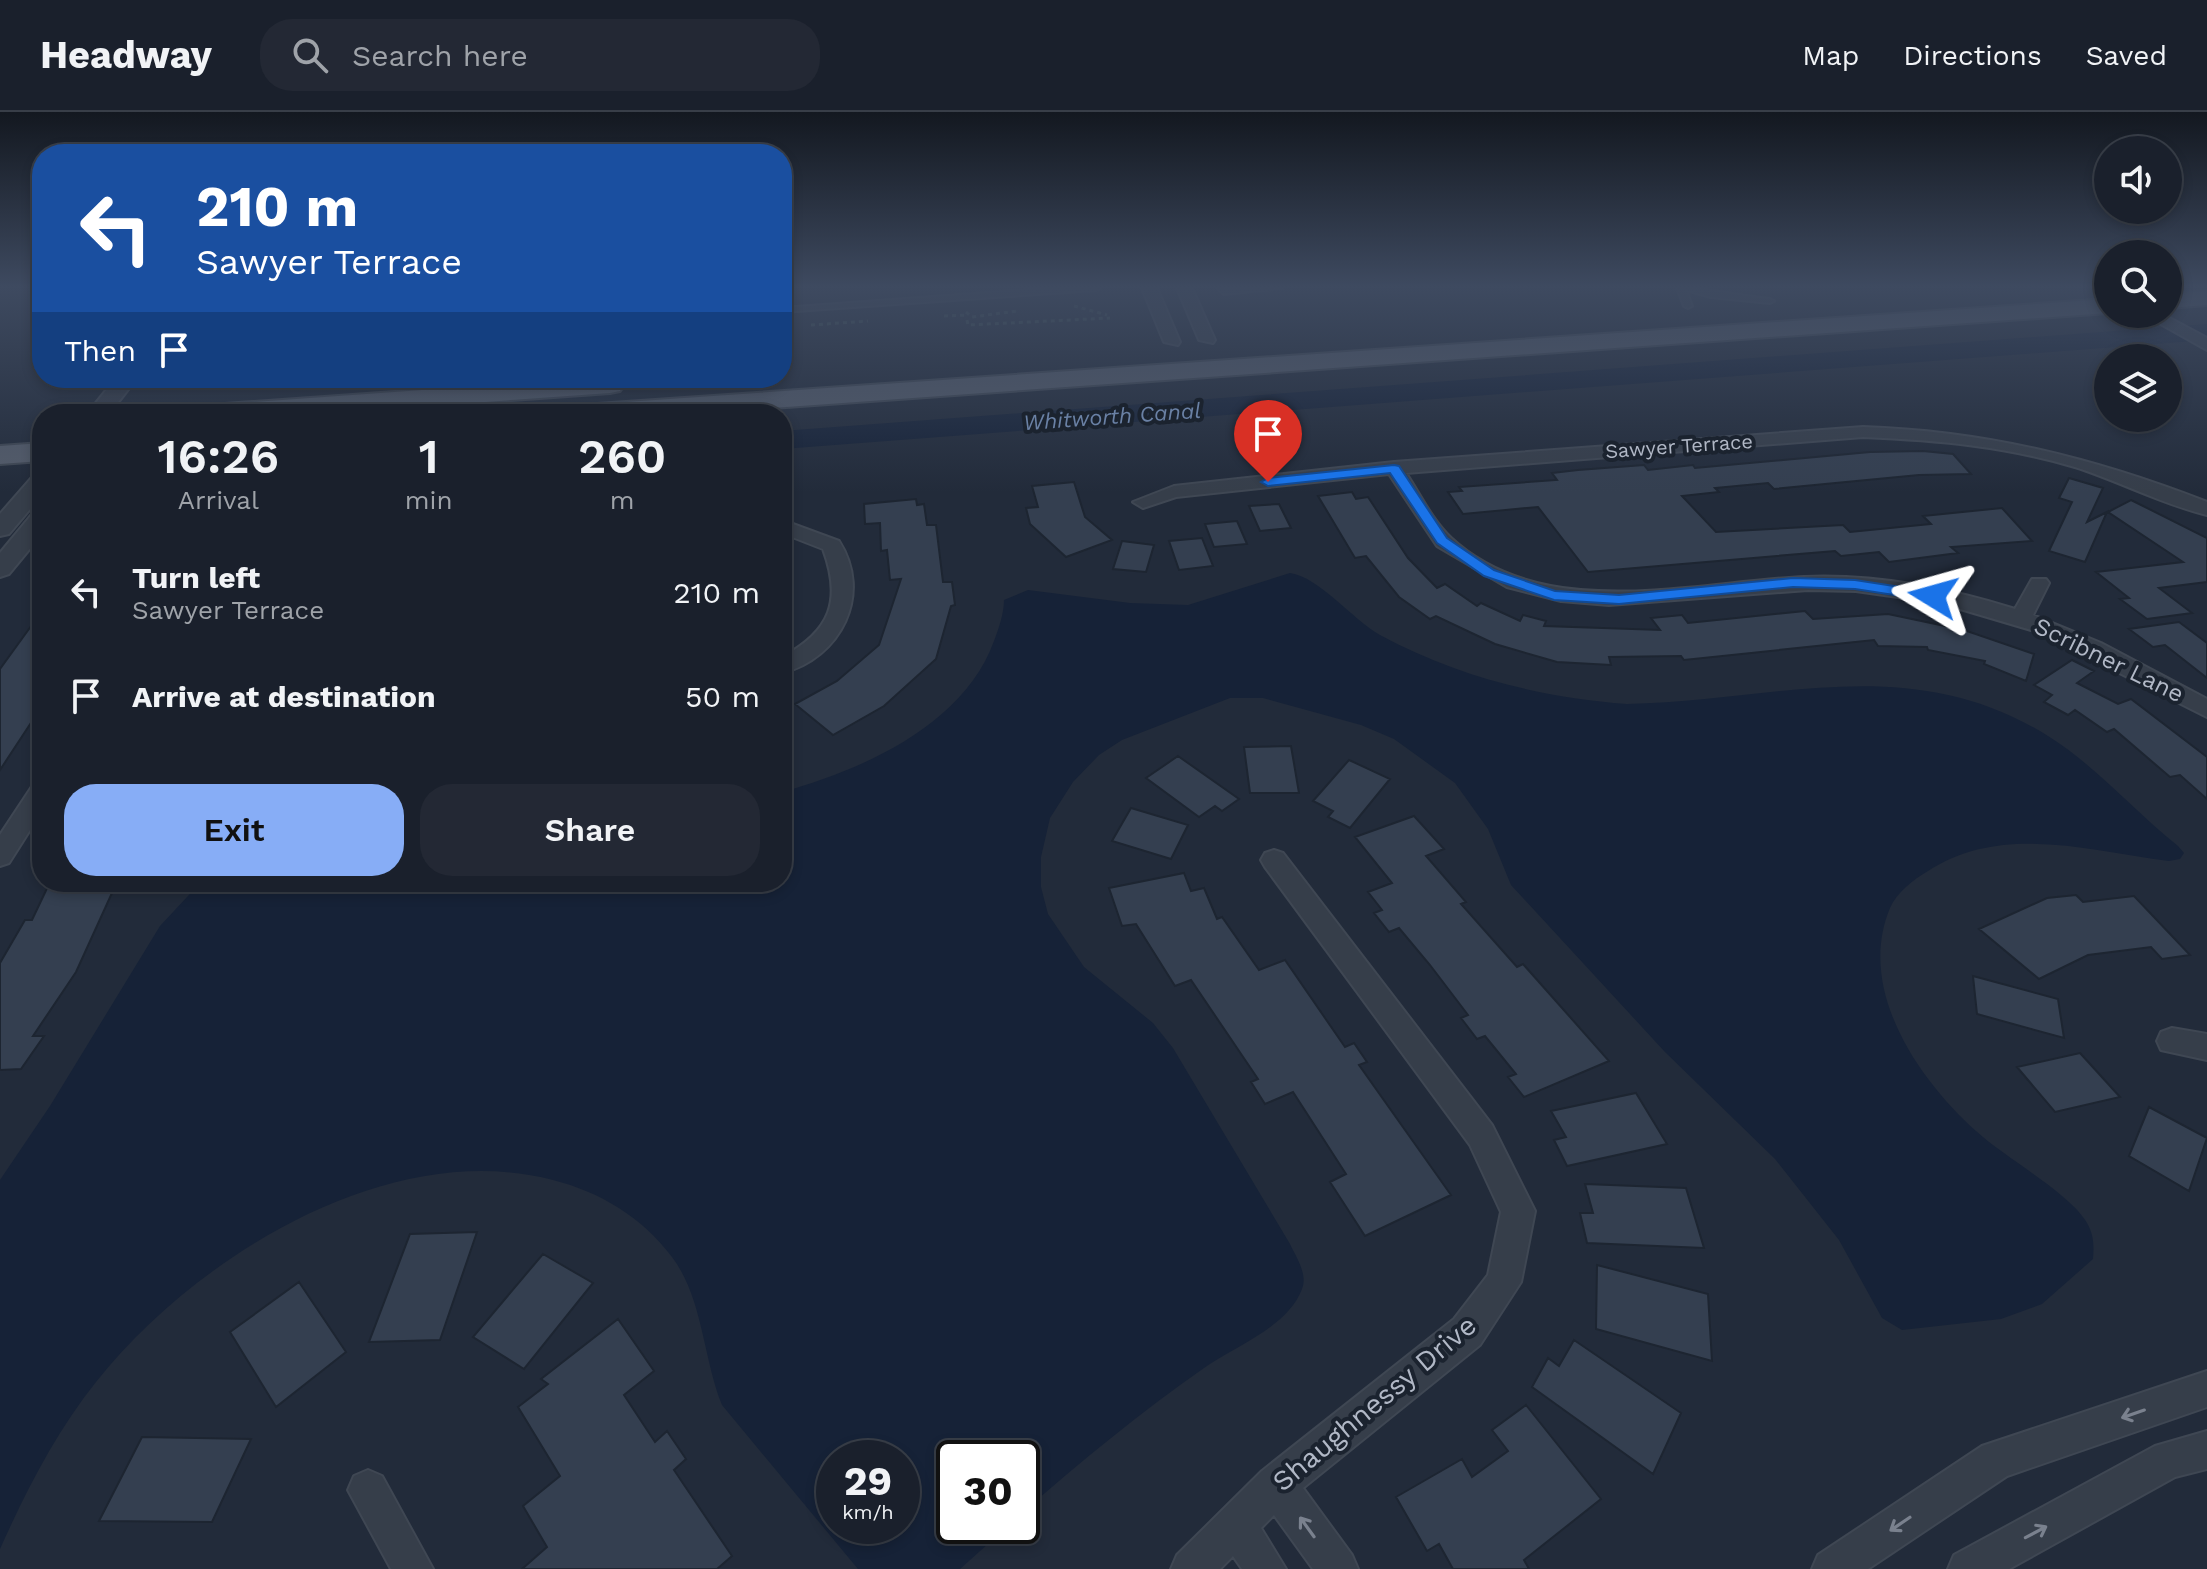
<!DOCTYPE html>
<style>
body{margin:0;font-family:"Work Sans",sans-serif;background:#232834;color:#f1f3f6;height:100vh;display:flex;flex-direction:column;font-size:30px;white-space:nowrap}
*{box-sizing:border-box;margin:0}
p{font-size:26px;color:#9fa3a9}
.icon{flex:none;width:44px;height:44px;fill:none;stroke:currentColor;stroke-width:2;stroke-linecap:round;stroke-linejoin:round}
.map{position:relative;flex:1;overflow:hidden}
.drawer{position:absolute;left:32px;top:292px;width:760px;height:488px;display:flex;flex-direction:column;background:#1a202c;border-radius:32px;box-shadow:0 4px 12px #0003,0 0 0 2px #383e48}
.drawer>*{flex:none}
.guide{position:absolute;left:32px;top:32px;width:760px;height:244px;border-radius:32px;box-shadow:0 4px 12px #0003,0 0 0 2px #383e48;background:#1a4fa0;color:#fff;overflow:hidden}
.controls{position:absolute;left:2094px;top:24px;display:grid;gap:16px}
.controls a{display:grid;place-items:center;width:88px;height:88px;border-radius:50%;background:#1a202c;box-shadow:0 4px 12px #0003,0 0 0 2px #383e48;font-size:40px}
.speed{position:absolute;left:816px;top:1328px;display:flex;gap:16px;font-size:40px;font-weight:700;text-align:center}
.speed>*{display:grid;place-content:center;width:104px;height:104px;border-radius:50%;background:#1a202c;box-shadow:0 4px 12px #0003,0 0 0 2px #383e48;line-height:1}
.speed small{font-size:20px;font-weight:400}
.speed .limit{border:4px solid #111;border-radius:12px;background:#fff;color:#111}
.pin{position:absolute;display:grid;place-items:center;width:68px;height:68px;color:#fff;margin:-82px -34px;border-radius:50% 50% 50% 0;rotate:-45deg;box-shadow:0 0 8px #0007}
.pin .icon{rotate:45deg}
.me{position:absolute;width:88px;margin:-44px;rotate:278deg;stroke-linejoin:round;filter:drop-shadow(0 0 6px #0008)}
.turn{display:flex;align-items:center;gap:28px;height:168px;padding:0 32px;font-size:36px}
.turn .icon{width:104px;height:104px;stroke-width:2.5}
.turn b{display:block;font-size:56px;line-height:68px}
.then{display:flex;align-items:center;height:76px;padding:0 32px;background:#0003;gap:16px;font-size:30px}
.eta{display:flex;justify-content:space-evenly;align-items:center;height:136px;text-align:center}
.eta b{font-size:48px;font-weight:600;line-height:56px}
.button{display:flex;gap:16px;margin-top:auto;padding:16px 32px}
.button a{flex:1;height:92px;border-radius:32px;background:#87adf6;color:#111;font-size:32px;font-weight:600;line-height:92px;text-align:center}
.button a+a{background:#232834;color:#f1f3f6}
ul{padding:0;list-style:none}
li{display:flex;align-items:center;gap:24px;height:104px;padding:0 32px}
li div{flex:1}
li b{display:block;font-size:30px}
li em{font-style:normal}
header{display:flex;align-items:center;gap:48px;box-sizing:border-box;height:112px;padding:0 40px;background:#1a202c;border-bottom:2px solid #383e48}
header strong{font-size:38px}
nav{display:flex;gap:44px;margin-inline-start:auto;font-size:28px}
.search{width:560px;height:72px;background:#232834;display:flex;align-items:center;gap:20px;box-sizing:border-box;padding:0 28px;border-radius:32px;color:#9fa3a9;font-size:30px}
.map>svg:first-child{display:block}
</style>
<header>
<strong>Headway</strong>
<div class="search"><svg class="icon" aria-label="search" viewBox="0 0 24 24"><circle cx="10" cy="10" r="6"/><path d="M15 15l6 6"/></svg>Search here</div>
<nav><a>Map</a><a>Directions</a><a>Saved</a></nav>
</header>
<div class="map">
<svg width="2207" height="1457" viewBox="0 0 2207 1457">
<rect width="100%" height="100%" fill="#222b3a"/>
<path fill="#162237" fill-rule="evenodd" d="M2207 212V228L782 337V319Z
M1290 461C1319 465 1352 507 1380 523 1458 565 1539 585 1627 592 1777 589 1910 538 2048 624 2096 654 2134 699 2178 734L2184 741 2180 747 2169 749C2089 739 2002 711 1928 759 1913 768 1897 780 1890 796 1856 877 1918 967 1976 1019 2004 1045 2071 1082 2087 1111 2094 1123 2094 1134 2093 1147L2042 1192 2001 1207 1902 1218 1882 1206 1839 1128 1775 1047 1665 940 1511 773 1488 717 1455 671 1394 627 1361 613 1263 586H1230L1122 628 1099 643 1073 670 1050 706 1041 745V775L1048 802 1084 855 1153 911 1173 936 1290 1132C1296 1145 1308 1162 1302 1177 1288 1215 1235 1234 1204 1256 1141 1300 1080 1350 1022 1401V1346H954V1414H1008L960 1457H858L722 1293C703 1246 703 1186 672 1145 642 1105 600 1080 553 1068 389 1025 195 1145 96 1270 56 1320 26 1379 0 1437V1068L50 994 160 814 201 770H782V680C862 658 964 613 994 529 999 516 1004 501 1004 488L1028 478 1130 491 1188 493ZM834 1346H902V1414H834Z"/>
<path fill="#343f50" stroke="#1d2531" stroke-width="2" d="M1923 339 1953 342 1971 362 1919 363 1774 377 1768 371 1715 376 1719 380 1682 384 1716 420 1843 413 1850 420 1931 412 1923 404 2002 396 2032 429 1951 435 1958 441 1889 450 1879 440 1841 444 1835 439 1588 460 1538 395 1463 402 1448 380 1462 379 1459 375 1557 368 1552 361 1578 358 1644 353 1648 358 1693 353 1695 356 1870 340Z
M2069 366 2103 376 2087 410 2107 400 2085 450 2049 439 2072 390 2059 386Z
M1074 370 1085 405 1112 428 1066 445 1030 412 1026 396 1038 395 1032 374Z
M1352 380 1356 387 1368 385 1408 446 1437 476 1445 472 1477 494 1481 491 1520 509 1523 503 1546 509 1544 514 1660 518 1651 506 1682 503 1688 511 1805 499 1813 507 1888 502 1964 518 2034 542 2026 569 1984 552 1985 549 1928 538 1927 535 1878 534 1874 528 1684 548 1681 544 1609 545 1611 553 1557 550 1495 532 1436 504 1430 507 1399 485 1366 444 1355 446 1318 384Z
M916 387 917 393 924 392 927 413H936L943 470H952L955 493 951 494 936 547 884 594 833 623 795 592 837 569 879 533 901 467 890 468 887 438 881 439 880 411 865 412 864 392Z
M2131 388 2207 426V470L2159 476 2192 501 2147 507 2120 487 2129 486 2096 460 2183 450 2108 400Z
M1279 392 1291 416 1260 419 1249 394Z
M1237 409 1247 432 1214 435 1205 412Z
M1202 426 1213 454 1179 458 1169 429Z
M1122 429 1154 433 1146 460 1113 457Z
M42 499V594L0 658V557Z
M2179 510 2207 531V566L2165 533 2153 535 2129 517Z
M2072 548 2094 559 2077 571 2118 592 2131 587 2207 645V687L2180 663 2170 665 2114 617 2107 620 2075 598 2068 603 2044 590 2052 583 2034 573Z
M1291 634 1299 681H1250L1244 635Z
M1178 644 1239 687 1222 699 1215 694 1199 705 1146 666Z
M1349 648 1390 667 1350 716 1328 705 1333 699 1313 689Z
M1131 696 1188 713 1171 747 1112 729Z
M1414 704 1444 737 1426 744 1466 790 1461 792 1517 855 1523 852 1609 949 1524 985 1508 965 1516 962 1485 924 1477 927 1461 906 1468 903 1430 853 1399 816 1389 820 1374 801 1382 798 1368 780 1392 771 1355 725Z
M1184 761 1191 779 1204 776 1217 807 1222 805 1259 858 1285 848 1345 935 1354 931 1367 950 1359 953 1451 1083 1365 1124 1330 1070 1346 1062 1293 980 1265 992 1251 970 1258 967 1191 868 1175 874 1136 812 1122 814 1109 776Z
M50 770H117L76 860 33 924H44L21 957 0 958V851L25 808H32Z
M2076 783 2083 790 2134 784 2190 843 2162 847 2151 835 2088 843 2039 867 1979 817 2047 786Z
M1973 864 2058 887 2064 926 1977 902Z
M2080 941 2120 985 2055 1000 2017 955Z
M1636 981 1667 1032 1567 1054 1554 1028 1566 1025 1551 999Z
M2149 995 2207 1026 2189 1079 2129 1044Z
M1585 1072 1686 1076 1704 1136 1587 1131 1580 1101H1593Z
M477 1120 440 1228 369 1230 410 1122Z
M543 1142 593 1171 524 1257 473 1225Z
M1597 1153 1708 1182 1712 1249 1596 1217Z
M299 1170 346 1240 276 1295 230 1220Z
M618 1207 654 1259 624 1283 655 1330 667 1319 686 1347 674 1358 732 1444 717 1457H522L547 1435 523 1394 560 1364 518 1295 548 1272 541 1267Z
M1574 1228 1681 1301 1653 1362 1532 1275 1548 1246 1559 1254Z
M1526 1293 1601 1387 1524 1448 1529 1457H1453L1439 1432 1427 1439 1396 1385 1462 1347 1472 1365 1508 1339 1492 1318Z
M142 1325 251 1327 212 1410 99 1409Z"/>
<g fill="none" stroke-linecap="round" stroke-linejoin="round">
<g stroke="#3f4753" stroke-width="4">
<path id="service" d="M1057 176H1100L1096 178 782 200V196Z
M1218 176 1227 177 1282 176 1224 182Z
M1677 176C1706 176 1740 184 1770 187L1774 189 1770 191 1711 185 1686 178 1692 194 1688 196 1684 194Z
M659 266H669L666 272 663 273 658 270Z"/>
</g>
<g stroke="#3f4753" stroke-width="4">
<path id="minor" d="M1142 176H1157L1180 230 1178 233 1164 230Z
M1177 176H1192L1215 228 1213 231 1199 228Z
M2100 176H2108V181Z
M2143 202H2162L2207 226V238Z
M1863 315C1985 319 2094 346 2207 390V403C2162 392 2119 369 2075 355 2005 334 1935 328 1863 325L1406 361C1420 382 1432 408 1451 426 1544 512 1692 470 1804 465 1874 462 1948 476 2015 497L2032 467H2046L2049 471 2033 503 2101 531 2207 587V605L2038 520 1940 491 1856 479 1808 478 1609 493 1561 489 1507 475 1437 434 1389 362 1176 385 1143 396 1133 390 1174 374 1394 350Z
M782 408 839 429C873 482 841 546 782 561V545C831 519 842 488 823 437L782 421Z
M42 670V699L9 751 0 754V723L33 673Z
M1274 738 1283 741 1492 1013 1535 1099 1521 1170 1480 1233 1303 1376 1352 1443 1358 1457H1313L1274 1403 1261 1416 1286 1457H1242L1233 1444 1220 1457H1171L1177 1443 1262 1359 1454 1207 1488 1163 1501 1100 1470 1033 1265 755 1261 748 1265 741Z
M2172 916 2207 922V948L2161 938 2157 929 2161 920Z
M2207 1259V1295L2007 1364 1868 1457H1812L1818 1443 1982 1334Z
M2207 1319V1357L2175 1365 2009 1457H1948L1954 1443 2155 1334Z
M368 1358 382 1364 433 1457H391L348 1378 354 1364Z"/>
</g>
<g stroke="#3f4753" stroke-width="4">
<path id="tertiary" d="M116 266H137L109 302H87Z
M42 361V383L9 422 0 424V402L34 363Z
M42 399V422L9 462 0 465V441L33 401Z"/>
</g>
<g stroke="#3f4753" stroke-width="4">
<path id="primary" d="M2207 179V193L2168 196V182Z
M2108 187V201L687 302H554L558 296 568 294Z
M593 266H615L624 273 620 279 610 281 316 302H182L186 296 196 294Z
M42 331V349L0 352V334Z"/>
</g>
<path stroke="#3d5153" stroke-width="3" stroke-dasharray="4 4" stroke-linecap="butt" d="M1074 194 1107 203
M966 200 972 205 1017 199
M944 204 967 203
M967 208 968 213 1110 206
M811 213 868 209"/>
<use href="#service" fill="#363e4a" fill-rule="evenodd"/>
<use href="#minor" fill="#363e4a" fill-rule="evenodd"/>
<use href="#tertiary" fill="#363e4a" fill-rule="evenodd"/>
<use href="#primary" fill="#545c6a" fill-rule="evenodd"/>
</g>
<defs><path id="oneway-shaft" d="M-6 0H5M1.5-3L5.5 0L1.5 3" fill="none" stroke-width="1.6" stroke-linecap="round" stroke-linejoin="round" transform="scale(2)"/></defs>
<g stroke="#7a818e">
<use href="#oneway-shaft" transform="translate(2133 1302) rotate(161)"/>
<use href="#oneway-shaft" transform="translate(1900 1412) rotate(146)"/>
<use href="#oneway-shaft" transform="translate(1307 1415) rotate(-126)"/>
<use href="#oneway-shaft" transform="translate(2036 1420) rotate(-28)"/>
</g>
<linearGradient id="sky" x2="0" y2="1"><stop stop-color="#131820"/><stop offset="0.46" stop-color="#3e4a60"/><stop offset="1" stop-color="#3e4a60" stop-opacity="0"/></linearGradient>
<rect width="2207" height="380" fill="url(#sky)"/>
<path fill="#1a73e8" stroke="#114b97" stroke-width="2" d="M1394 353 1399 354 1447 426 1494 458 1555 479 1619 483 1793 466 1855 468 1933 480 1940 484 1933 489 1855 477 1793 475 1619 492 1554 488 1484 464 1437 431 1390 361 1268 374 1261 370 1268 366Z"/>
<g text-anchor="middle" stroke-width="8" stroke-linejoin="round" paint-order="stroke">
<g font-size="20" fill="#b1b8c6" stroke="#1b232f">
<text transform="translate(1679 334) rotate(-4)" y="7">Sawyer Terrace</text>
</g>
<g font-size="22" font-style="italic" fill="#6a81a5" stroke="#1b232f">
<text transform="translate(1112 304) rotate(-4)" y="8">Whitworth Canal</text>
</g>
<g font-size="24" fill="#b1b8c6" stroke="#1b232f">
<text transform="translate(2109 548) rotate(26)" y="8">Scribner Lane</text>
</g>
<g font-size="28" fill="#b1b8c6" stroke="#1b232f">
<text transform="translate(1374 1291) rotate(-40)" y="10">Shaughnessy Drive</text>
</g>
</g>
</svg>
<div class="controls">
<a><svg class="icon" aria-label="sound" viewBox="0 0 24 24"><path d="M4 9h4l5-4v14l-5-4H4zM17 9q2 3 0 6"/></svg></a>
<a><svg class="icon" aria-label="search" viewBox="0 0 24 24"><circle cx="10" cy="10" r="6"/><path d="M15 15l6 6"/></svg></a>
<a><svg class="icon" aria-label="layers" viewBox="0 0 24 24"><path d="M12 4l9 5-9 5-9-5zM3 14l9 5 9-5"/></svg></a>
</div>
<div class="speed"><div>29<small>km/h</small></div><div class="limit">30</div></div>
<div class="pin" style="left:1268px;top:370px;background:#d93025"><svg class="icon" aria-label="arrive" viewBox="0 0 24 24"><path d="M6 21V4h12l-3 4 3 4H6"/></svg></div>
<svg class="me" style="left:1933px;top:484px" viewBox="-20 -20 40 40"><path d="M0-17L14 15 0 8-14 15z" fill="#1a73e8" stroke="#fff" stroke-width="4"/></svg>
<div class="guide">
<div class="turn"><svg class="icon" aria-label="left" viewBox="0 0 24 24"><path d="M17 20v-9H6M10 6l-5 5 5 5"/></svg><div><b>210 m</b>Sawyer Terrace</div></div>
<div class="then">Then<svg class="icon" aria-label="arrive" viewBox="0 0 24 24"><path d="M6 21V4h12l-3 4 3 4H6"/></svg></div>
</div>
<section class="drawer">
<div class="eta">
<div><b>16:26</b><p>Arrival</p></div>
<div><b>1</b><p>min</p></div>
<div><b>260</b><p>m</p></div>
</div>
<ul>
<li><svg class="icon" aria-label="left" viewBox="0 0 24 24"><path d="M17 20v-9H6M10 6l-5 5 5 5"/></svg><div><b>Turn left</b><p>Sawyer Terrace</p></div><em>210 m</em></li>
<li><svg class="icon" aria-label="arrive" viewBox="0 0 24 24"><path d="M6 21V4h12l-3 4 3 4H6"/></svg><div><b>Arrive at destination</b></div><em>50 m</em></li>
</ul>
<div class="button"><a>Exit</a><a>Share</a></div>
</section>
</div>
